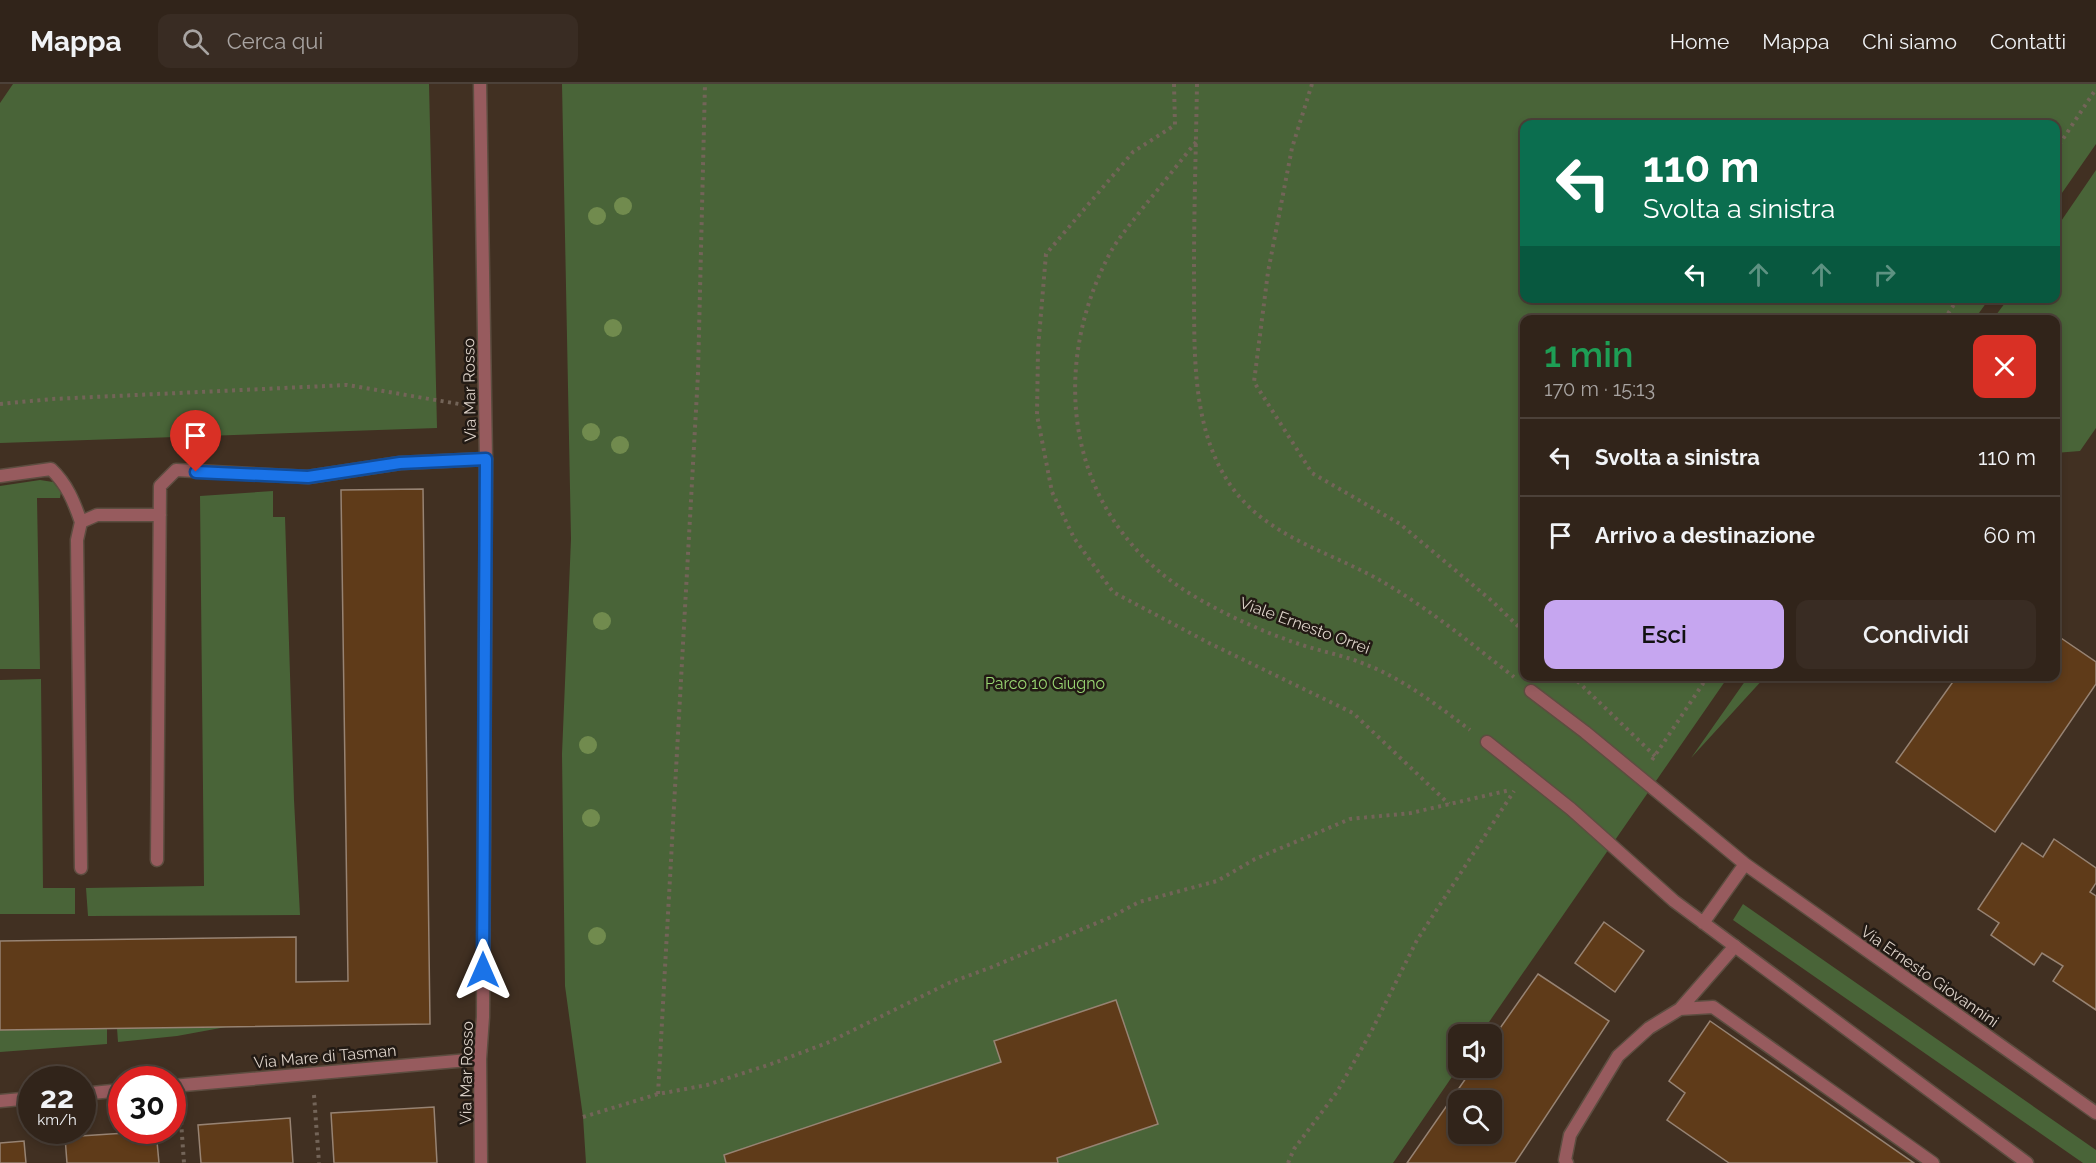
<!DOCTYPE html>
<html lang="it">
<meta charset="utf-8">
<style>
body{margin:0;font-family:Raleway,sans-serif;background:#392c23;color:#f1f3f6;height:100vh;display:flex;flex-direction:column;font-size:22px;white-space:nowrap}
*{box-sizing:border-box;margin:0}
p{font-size:20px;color:#a8a4a2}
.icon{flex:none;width:33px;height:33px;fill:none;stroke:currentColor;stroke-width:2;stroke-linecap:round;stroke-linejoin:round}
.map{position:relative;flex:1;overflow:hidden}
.drawer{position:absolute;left:1520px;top:231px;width:540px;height:366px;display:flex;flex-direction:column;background:#31241a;border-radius:12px;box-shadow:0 3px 9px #0003,0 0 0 2px #4c4139}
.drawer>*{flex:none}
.banner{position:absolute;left:1520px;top:36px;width:540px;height:183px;border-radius:12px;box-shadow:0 3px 9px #0003,0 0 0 2px #4c4139;background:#0b6e4f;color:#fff;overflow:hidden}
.tools{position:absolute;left:1448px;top:940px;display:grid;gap:12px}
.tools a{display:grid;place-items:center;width:54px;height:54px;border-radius:12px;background:#31241a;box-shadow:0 3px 9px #0003,0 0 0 2px #4c4139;font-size:30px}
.speed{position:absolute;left:18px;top:982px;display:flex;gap:12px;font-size:30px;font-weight:700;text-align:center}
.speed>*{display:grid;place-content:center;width:78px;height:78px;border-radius:50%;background:#31241a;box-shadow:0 3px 9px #0003,0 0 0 2px #4c4139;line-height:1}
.speed small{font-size:15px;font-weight:400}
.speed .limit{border:9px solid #d22;background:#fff;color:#111}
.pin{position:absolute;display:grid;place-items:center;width:51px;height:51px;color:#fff;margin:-62px -26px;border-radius:50% 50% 50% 0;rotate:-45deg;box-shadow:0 0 6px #0007}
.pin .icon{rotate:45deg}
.me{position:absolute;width:66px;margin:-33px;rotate:0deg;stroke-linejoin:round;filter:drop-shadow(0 0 4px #0008)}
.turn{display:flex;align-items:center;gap:21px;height:126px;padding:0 24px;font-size:27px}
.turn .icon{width:78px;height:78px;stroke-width:2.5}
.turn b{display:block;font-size:42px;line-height:51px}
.lanes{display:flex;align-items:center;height:57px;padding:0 24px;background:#0003;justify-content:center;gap:30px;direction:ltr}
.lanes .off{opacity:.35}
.round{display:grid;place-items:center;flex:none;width:63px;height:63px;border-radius:12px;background:#392c23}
.headline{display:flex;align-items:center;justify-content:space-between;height:102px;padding:0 24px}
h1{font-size:36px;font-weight:600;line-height:45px;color:#1e9e55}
.primary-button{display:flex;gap:12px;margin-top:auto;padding:12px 24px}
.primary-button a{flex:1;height:69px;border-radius:12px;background:#c6a6f0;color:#111;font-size:24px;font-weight:600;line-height:69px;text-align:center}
.primary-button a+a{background:#392c23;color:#f1f3f6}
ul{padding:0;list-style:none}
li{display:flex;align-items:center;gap:18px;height:78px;padding:0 24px;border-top:2px solid #4c4139}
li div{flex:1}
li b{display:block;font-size:22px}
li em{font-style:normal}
header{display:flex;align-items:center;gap:36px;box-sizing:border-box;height:84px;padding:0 30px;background:#31241a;border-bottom:2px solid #4c4139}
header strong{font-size:28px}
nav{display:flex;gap:33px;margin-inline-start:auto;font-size:21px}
.search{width:420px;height:54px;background:#392c23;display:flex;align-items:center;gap:15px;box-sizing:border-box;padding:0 21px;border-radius:12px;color:#a8a4a2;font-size:22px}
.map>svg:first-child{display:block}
</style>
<header>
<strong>Mappa</strong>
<div class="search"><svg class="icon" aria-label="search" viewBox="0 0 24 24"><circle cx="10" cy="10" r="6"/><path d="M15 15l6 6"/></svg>Cerca qui</div>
<nav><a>Home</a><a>Mappa</a><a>Chi siamo</a><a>Contatti</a></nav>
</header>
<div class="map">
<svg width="2096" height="1079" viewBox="0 0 2096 1079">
<rect width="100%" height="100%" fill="#413022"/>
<path fill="#496438" d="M13 0H429L437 344 0 359V19Z
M562 0H2096V60L2055 119V40H1524V214L1989 215 1974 236H1524V592L1728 593 1480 951H1458V984L1393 1079H586L583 1033 565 902 562 670 571 455Z
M2096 86V344L2080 367 2055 369V236L1993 235 2008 215 2055 214V146Z
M40 396 53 398 61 408 60 414H37L40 585H0V402Z
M273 407V433H285L294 716 300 831 88 832 86 804 204 802 200 412Z
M1748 592 1765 593 1691 674 1748 593Z
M41 595 43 804H75V830H0V596Z
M1743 820 2096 1066V1079H2083L1733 836Z
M226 943 177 952 118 958 117 944Z
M107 944V960L0 968V946Z"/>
<path fill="#5f3b19" stroke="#978373" stroke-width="1.5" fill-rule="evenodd" d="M423 405 430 940 0 946V857L296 853V898L348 897 341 406Z
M2055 550 2096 578V600L1995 748 1896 678 1957 592H2055Z
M2054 755 2096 784V799L2090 808 2096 812V926L2053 897 2063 882 2042 869 2034 881 1991 851 1999 839 1978 825 2022 759 2043 773Z
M1604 838 1644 867 1615 908 1575 879Z
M1538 890 1609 937 1515 1079H1407L1473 984H1491V957ZM1458 1017H1491V1050H1458Z
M1116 916 1158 1040 1057 1074 1058 1079H726L724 1071 1001 978 994 957Z
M1710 937 1914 1079H1729L1667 1036 1685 1009 1669 997Z
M434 1023 437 1079H334L331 1029Z
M290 1034 293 1079H201L198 1041Z
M156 1047 159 1079H67L65 1053Z
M24 1057 26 1079H0V1059Z"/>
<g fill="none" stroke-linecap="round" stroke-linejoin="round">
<g stroke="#5d4d40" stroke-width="15">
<path id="lane" d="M0 392 51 385C67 400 74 418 81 438
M157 776 160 402 176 386 308 393 400 379 486 375
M81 784 77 456 81 438 97 431H160
M1680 925 1735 862
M1567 1079 1565 1076 1570 1051 1618 972 1649 944 1680 925 1713 923 1933 1079"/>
</g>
<g stroke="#5d4d40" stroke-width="15">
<path id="street" d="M480 0 486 375 483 933 480 975 481 1079
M1531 607 1585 648 1745 780 2096 1029
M1487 658 1571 725 1674 817 2027 1079
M1703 839 1745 780
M172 1002 480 975
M82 1010 122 1006
M0 1017 32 1014"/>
</g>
<path stroke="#736458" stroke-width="4" stroke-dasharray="3 4.5" stroke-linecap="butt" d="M1174 0 1175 41 1133 68 1046 170 1038 265 1037 331 1052 408 1074 454 1113 508 1209 559 1353 629 1449 720
M1197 0C1196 62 1194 124 1194 186 1195 271 1186 376 1262 434 1296 460 1337 473 1374 493 1425 521 1469 558 1514 593
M1312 0 1292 64 1268 188 1254 298 1312 389 1400 440 1492 517 1524 548
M1196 58C1178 80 1160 103 1142 125 1130 141 1117 155 1108 173 1044 298 1073 444 1199 515 1232 534 1266 549 1302 561 1324 568 1346 572 1367 581 1405 596 1438 622 1470 646
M2055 67 2096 5
M1944 236 1958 214
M0 320 52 315 347 301 465 321
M1572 592 1655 672
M1652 676 1708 592
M658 1010 698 290 705 0
M314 1011 319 1079
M180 1023 184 1079
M583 1033 658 1010 707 1001 771 980 827 959 949 899 992 883 1111 833 1139 818 1217 797 1255 775 1350 735 1411 729 1510 706
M1288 1079 1294 1065 1337 1008 1371 948 1417 856 1514 707"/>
<use href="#lane" stroke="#975b5e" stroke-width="12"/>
<use href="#street" stroke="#975b5e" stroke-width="12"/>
</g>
<g fill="#718b4e">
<circle cx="623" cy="122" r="9"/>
<circle cx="597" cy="132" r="9"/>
<circle cx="613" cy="244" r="9"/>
<circle cx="591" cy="348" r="9"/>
<circle cx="620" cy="361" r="9"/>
<circle cx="602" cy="537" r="9"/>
<circle cx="588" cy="661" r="9"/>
<circle cx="591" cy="734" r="9"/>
<circle cx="597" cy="852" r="9"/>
</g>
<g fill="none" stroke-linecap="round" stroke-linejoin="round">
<g stroke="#114b97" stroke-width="15">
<path id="route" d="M196 388 308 393 400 379 486 375 483 886"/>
</g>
<use href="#route" stroke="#1a73e8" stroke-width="10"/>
</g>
<g text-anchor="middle" stroke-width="5" stroke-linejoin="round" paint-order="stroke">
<g font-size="16" fill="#ddd2c9" stroke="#221a14">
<text transform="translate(469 306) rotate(-91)" y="6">Via Mar Rosso</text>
<text transform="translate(1305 541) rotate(20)" y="6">Viale Ernesto Orrei</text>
<text transform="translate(1930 892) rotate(35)" y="6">Via Ernesto Giovannini</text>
<text transform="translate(325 972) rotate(-5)" y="6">Via Mare di Tasman</text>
<text transform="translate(466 989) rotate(-89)" y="6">Via Mar Rosso</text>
</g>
<g font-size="16" fill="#99d672" stroke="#221a14">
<text x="1045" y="605">Parco 10 Giugno</text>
</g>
</g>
</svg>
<div class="tools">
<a><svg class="icon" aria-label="sound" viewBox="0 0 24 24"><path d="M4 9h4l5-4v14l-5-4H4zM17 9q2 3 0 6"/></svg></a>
<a><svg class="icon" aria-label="search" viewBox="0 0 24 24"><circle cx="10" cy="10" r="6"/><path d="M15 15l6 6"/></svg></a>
</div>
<div class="speed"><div>22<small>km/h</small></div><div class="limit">30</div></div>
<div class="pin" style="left:196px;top:388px;background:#d93025"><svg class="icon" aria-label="arrive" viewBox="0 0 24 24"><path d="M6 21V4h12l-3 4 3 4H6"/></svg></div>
<svg class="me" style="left:483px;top:886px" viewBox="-20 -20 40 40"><path d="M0-17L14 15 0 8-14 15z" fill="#1a73e8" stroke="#fff" stroke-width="4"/></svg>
<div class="banner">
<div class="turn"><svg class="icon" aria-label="left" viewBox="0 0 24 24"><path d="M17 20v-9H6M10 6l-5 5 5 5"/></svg><div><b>110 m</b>Svolta a sinistra</div></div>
<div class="lanes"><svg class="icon" aria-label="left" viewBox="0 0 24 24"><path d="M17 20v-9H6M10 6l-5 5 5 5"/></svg><svg class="icon off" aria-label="ahead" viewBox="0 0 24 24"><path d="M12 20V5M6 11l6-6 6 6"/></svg><svg class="icon off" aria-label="ahead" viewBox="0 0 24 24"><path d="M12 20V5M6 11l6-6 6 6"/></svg><svg class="icon off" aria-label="right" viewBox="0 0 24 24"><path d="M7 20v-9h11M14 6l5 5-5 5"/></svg></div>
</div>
<section class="drawer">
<div class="headline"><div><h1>1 min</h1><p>170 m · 15:13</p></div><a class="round" style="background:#d93025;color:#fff"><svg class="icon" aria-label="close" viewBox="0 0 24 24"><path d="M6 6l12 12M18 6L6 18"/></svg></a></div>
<ul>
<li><svg class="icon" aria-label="left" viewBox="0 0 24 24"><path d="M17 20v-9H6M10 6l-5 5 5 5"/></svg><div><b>Svolta a sinistra</b></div><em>110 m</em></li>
<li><svg class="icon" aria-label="arrive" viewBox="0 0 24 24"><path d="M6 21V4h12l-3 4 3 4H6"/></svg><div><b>Arrivo a destinazione</b></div><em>60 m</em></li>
</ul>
<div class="primary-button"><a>Esci</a><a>Condividi</a></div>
</section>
</div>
